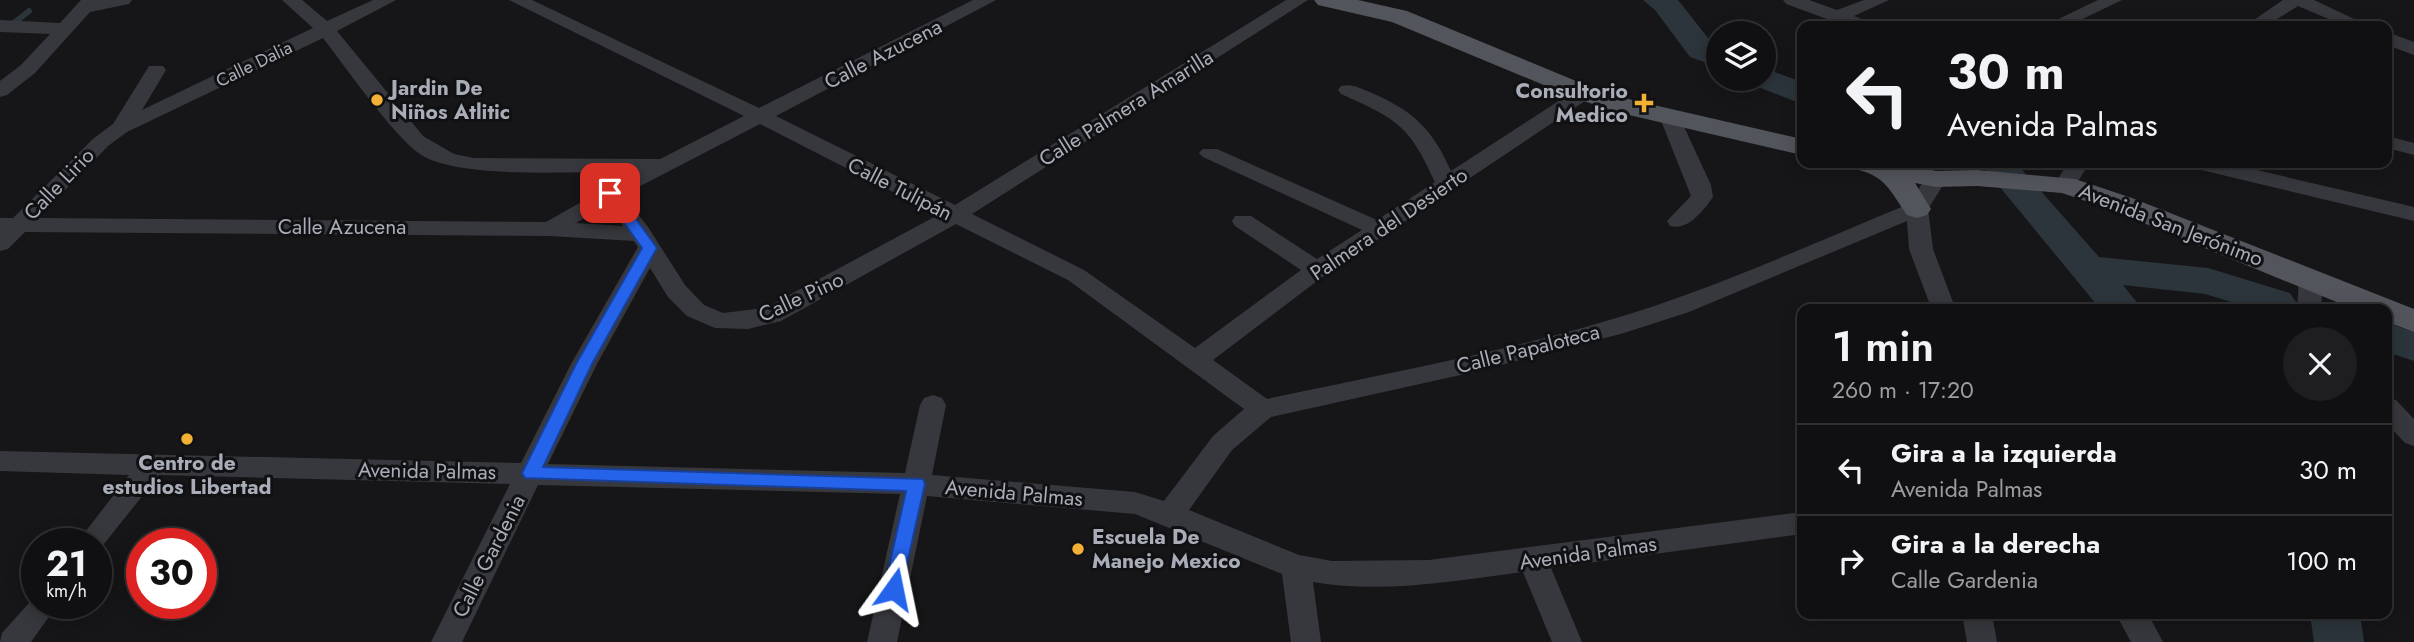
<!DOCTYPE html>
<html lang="es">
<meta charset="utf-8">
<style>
body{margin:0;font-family:Jost,sans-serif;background:#1e1e20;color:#f1f3f6;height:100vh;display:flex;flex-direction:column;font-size:26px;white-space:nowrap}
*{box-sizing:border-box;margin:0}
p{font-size:23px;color:#9c9d9f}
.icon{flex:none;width:38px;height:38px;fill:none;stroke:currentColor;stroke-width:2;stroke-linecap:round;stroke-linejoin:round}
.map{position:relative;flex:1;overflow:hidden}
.panel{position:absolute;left:1797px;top:304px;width:595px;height:315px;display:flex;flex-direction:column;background:#101012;border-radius:14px;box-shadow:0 4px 18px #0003,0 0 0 2px #303032}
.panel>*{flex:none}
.guide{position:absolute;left:1797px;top:21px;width:595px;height:147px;border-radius:14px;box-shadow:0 4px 18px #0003,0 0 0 2px #303032;background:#101012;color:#f1f3f6;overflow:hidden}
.buttons{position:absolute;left:1706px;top:21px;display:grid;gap:14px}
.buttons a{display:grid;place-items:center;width:70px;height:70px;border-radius:50%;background:#101012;box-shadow:0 4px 18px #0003,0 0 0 2px #303032;font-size:35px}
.speed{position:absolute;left:21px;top:528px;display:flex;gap:14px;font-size:35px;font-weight:700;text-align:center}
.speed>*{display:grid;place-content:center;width:91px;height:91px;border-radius:50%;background:#101012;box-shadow:0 4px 18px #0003,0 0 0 2px #303032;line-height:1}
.speed small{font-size:18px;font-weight:400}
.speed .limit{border:10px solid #d22;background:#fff;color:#111}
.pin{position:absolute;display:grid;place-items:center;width:60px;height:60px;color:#fff;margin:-30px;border-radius:14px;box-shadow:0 4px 10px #0006}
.me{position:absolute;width:77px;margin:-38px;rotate:12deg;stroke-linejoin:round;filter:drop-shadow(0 0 5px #0008)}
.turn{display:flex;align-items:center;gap:24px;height:147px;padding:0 35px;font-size:32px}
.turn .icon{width:91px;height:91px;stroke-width:2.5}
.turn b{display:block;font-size:49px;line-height:60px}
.round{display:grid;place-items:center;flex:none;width:74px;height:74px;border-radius:37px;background:#1e1e20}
.summary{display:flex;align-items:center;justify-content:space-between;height:119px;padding:0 35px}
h1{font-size:42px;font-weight:600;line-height:52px}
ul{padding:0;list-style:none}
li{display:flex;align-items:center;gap:21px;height:91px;padding:0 35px;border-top:2px solid #303032}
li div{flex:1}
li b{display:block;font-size:26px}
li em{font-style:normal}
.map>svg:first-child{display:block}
</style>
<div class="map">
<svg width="2414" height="642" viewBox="0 0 2414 642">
<rect width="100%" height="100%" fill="#161618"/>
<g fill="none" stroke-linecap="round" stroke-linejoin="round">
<path stroke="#2c353c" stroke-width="6" d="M14 23 29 11"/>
<path fill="#2c353c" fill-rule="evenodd" d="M1643 0H1678L1712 43 1718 46V67L1690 57 1655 10Z
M1764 68 1802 82V104L1753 85 1748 79H1764Z
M1980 163H2016L2099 257 2208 268 2290 293 2296 302 2291 310H2257L2205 294 2123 285 2143 310H2101Z
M2387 323 2414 332V361L2387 352Z
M2310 614H2360L2364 642H2314Z"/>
<path fill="#37383d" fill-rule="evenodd" d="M81 0H132L129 4 90 12 35 73 7 95 0 97V81L21 65 50 34 0 32V20L60 23Z
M282 0H302L327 21 373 0H396L337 31 423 136 454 154 474 158 660 159 744 116 509 0H532L759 108 973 0H996L776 116 955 205 1286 0H1308L972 214 1084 270 1195 348 1301 270 1235 226 1232 221 1235 216H1251L1317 259 1362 230 1203 157 1199 153 1203 149H1217L1377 220 1435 182C1409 125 1397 119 1341 94L1338 90 1341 86C1352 83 1362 89 1372 93 1415 112 1432 129 1451 171L1577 89H1591L1594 93 1591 97 1325 275 1213 360 1267 399C1382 374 1500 353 1613 319 1714 289 1811 244 1909 204L1928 174 1936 172 1947 179 1928 209 1933 249 1956 310H1932L1909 249 1907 221 1689 312 1624 333 1474 372 1271 417 1232 450 1189 510 1299 555 1332 561 1429 560 1802 512V534L1551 568 1582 642H1552L1523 572C1454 581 1382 594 1313 582L1321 642H1291L1282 574 1135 514 927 496 897 642H867L900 494 538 485 462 642H431L510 484 159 475 96 554V544H76L129 475 0 471V451L521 463 571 364 638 247 634 241 550 236 25 232 8 249 0 251V218H13L94 138 113 124 149 66H163L166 70 142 110 313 28ZM323 38C345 66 396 140 423 156 466 180 584 171 636 171L546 222 38 218 108 146 127 132ZM760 124 938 215 765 308 723 313 704 305 685 285 648 227 623 195ZM607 204 623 226 576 223ZM956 224 1068 280 1244 409 1213 436 1164 501 1135 492 932 475 946 405 942 398 933 395 924 398 920 405 905 473 548 464 597 364 650 268 668 297 687 316 715 328 748 329 781 321Z
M1783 0H1809L1837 10 1864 0H1889L1854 16 1870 22 1872 26H1846L1786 4Z
M2098 0H2122L2068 26H2044Z
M2283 0H2314L2369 26H2345L2298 6 2266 26H2245Z
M2387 32 2414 42V55L2387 45Z
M1670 112 1680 118 1711 185 1713 197C1703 211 1688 231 1670 226L1667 221 1691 196 1660 118Z
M2387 136 2414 143V155L2387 148Z
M2068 163H2089L2073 190 2065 192 2054 185Z
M2190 163H2227L2414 207V221L2193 168Z
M2311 271 2319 273 2323 279 2321 310H2297L2299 279 2303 273Z
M2387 397 2396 400 2414 419V446L2405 443 2387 424Z
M37 594V604H58L31 642H0L2 633Z
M1962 614H1992L1997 642H1967Z
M2116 614H2148L2163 642H2131Z"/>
<path fill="#53555c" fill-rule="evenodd" d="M1314 0H1358L1407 11 1593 88 1632 100 1802 139V155L1616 112 1575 98 1392 22 1318 5Z
M1851 163H1901L1936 171 1977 170 2075 179 2132 198 2414 309V332L2387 322V310H2356L2112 210 2062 193 1977 186 1936 187 1915 183 1931 209 1927 215 1917 218 1907 215C1890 191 1886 176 1855 169Z"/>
</g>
<path fill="#2563eb" stroke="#184099" stroke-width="2" d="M610 188 615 190 657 248 592 364 543 467 923 479 925 484 900 595H887L884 589 906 491 525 478 522 473 576 364 642 248 603 193Z"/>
<g fill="#f2b134" stroke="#111113" stroke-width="2.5">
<circle cx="377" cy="100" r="7"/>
<path d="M1640.5 92.5h7v7h7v7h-7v7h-7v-7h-7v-7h7z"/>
<circle cx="187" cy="439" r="7"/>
<circle cx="1078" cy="549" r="7"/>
</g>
<g text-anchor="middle" stroke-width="6" stroke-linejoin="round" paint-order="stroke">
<g font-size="18" fill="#a8adb8" stroke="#111113">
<text transform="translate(254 64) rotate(-26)" y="6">Calle Dalia</text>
</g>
<g font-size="21" fill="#a8adb8" stroke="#111113">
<text transform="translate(883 54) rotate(-27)" y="7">Calle Azucena</text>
<text transform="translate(1126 108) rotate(-32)" y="7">Calle Palmera Amarilla</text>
<text transform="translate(59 184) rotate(-46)" y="7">Calle Lirio</text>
<text transform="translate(900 189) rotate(27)" y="7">Calle Tulipán</text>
<text transform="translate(1389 224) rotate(-34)" y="7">Palmera del Desierto</text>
<text transform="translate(2171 225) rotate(21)" y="7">Avenida San Jerónimo</text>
<text x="342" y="234">Calle Azucena</text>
<text transform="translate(801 297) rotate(-25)" y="7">Calle Pino</text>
<text transform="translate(1528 349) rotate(-14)" y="7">Calle Papaloteca</text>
<text transform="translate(427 471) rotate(1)" y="7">Avenida Palmas</text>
<text transform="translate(1014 493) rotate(5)" y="7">Avenida Palmas</text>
<text transform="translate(1588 553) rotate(-8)" y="7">Avenida Palmas</text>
<text transform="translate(489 556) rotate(-63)" y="7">Calle Gardenia</text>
</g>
<g font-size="21" font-weight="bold" fill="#a8adb8" stroke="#111113" text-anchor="start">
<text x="391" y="95">Jardin De<tspan x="391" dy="24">Niños Atlitic</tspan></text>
<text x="1628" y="98" text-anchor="end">Consultorio<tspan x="1628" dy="24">Medico</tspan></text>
<text x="187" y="470" text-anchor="middle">Centro de<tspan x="187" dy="24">estudios Libertad</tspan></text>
<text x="1092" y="544">Escuela De<tspan x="1092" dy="24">Manejo Mexico</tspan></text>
</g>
</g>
</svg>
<div class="buttons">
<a><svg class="icon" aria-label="layers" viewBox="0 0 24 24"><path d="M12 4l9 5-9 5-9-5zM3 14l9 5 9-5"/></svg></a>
</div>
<div class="speed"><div>21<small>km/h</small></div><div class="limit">30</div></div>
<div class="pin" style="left:610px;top:193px;background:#d93025"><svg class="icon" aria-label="arrive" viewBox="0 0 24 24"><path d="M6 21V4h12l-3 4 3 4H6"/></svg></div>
<svg class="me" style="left:894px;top:589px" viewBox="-20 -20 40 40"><path d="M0-17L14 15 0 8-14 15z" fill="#2563eb" stroke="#fff" stroke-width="4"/></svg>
<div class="guide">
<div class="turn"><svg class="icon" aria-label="left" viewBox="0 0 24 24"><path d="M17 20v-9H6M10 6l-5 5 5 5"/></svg><div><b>30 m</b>Avenida Palmas</div></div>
</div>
<section class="panel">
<div class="summary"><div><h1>1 min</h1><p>260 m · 17:20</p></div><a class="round"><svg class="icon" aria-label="close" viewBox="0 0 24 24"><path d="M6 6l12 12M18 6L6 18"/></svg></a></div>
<ul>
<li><svg class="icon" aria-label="left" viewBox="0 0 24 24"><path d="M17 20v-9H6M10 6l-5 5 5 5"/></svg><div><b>Gira a la izquierda</b><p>Avenida Palmas</p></div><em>30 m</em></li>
<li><svg class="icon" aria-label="right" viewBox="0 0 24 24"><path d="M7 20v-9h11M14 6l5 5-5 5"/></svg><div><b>Gira a la derecha</b><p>Calle Gardenia</p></div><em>100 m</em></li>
</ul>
</section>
</div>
